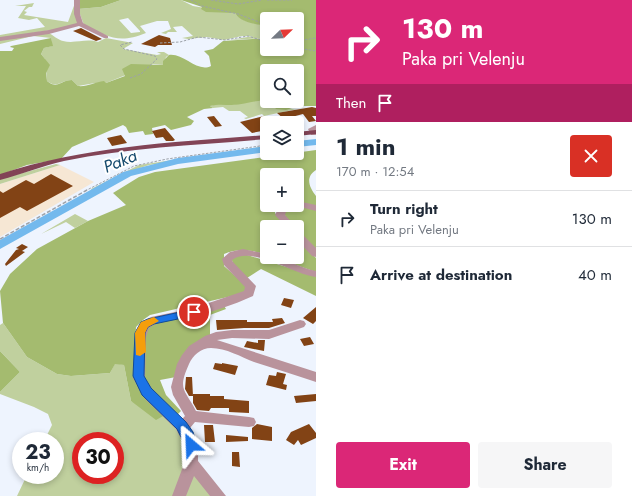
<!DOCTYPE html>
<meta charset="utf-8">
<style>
body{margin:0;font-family:Jost,sans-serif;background:#f6f6f7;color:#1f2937;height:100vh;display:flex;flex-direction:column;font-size:15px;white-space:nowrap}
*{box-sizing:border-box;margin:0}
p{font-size:13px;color:#747a83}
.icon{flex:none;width:22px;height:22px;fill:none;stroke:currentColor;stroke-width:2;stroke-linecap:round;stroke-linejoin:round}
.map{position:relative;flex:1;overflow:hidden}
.details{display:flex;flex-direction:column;background:#fff;width:316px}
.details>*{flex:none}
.hud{background:#db2777;color:#fff;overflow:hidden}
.needle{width:26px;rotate:67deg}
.fabs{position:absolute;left:260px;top:12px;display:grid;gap:8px}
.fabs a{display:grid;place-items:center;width:44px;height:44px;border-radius:4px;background:#fff;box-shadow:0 2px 6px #0003;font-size:20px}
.speed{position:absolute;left:12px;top:432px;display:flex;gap:8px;font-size:20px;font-weight:700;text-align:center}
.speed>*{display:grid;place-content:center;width:52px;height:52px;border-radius:50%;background:#fff;box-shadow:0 2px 6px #0003;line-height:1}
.speed small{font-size:10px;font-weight:400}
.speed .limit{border:6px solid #d22;background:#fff;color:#111}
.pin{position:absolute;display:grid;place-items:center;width:34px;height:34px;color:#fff;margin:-17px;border:2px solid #fff;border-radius:50%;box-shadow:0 1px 4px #0007}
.me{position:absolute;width:44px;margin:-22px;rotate:334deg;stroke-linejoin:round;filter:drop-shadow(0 0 3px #0008)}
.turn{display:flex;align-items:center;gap:14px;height:84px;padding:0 20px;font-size:18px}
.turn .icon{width:52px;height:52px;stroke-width:2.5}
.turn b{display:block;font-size:28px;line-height:34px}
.then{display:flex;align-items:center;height:38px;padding:0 20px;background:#0003;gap:8px;font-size:15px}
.round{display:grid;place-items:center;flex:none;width:42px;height:42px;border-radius:4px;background:#f6f6f7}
.summary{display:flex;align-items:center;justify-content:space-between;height:68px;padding:0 20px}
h1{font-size:24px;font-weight:700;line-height:30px}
.action{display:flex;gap:8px;margin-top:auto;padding:8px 20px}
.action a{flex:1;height:46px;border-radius:4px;background:#db2777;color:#fff;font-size:16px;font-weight:700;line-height:46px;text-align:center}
.action a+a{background:#f6f6f7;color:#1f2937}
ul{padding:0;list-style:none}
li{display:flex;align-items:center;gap:12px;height:56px;padding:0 20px;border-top:1px solid #e0e1e3}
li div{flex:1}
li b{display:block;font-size:15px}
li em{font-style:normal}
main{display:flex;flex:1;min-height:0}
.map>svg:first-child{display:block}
</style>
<main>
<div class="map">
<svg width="316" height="496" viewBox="0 0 316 496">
<rect width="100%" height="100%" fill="#eef4fe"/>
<path fill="#f6e7d4" d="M60 165 94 182 0 237V184Z"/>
<path fill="#c0d09e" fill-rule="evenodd" d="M121 0H181L193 6 235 13C241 22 257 24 267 26V38L230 40 253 36H242L224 40 207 37 188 39 182 38 193 36 182 26 173 27 177 32H168L166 34 161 33 171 29 168 21H157L140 26 146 33C119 44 108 37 84 25L78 9 101 7ZM128 18 140 31V32L131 33 119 20Z
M34 3 32 7H29L24 11 27 12 24 15 68 22 75 3 79 23 71 27 0 38V35L45 27 37 18 29 20 18 18 26 6H15Z
M49 33C53 35 58 40 63 41 75 44 86 38 98 42L106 38 133 43 123 49 157 55 161 54 157 52H164L169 55 166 57 163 65 153 64 106 83H95L78 86 72 80C61 80 57 89 47 81L45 59 41 54 44 48 52 46 51 38 33 36 0 44V40Z
M256 100 279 106 277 108 297 109 264 116 262 114 246 119 244 118 248 117 240 111H229L223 107 213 108 210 106 220 103 231 105Z
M267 146V148L149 165 131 171 92 191 91 189 139 165Z
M56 164 60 165 0 184V179Z
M75 214 88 221 75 228 66 222 41 234Z
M3 323 27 357 57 374 71 376 110 373 115 363 124 365 131 401 165 415 171 421 190 451 176 496H17L27 475H55V441H44L52 425 48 414 34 407 0 394V392L20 372 0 351V325ZM81 441H115V475H81Z
M193 469 216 496H183Z"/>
<path fill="#a4bb6f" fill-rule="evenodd" d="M78 0H121L101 7 78 9Z
M181 0H316V106H298L286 110 275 109 279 106C262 95 249 105 232 105 224 105 218 104 210 106L213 108 204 109 187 117 194 121 191 125 171 130 165 125 152 128 153 134 145 135 143 131 129 133 126 127 123 125 72 147 61 159 27 165 0 175V51H12L14 48 10 47 11 46 51 38 53 46 44 48 41 54 50 65 46 73 47 81C58 90 60 80 72 80L78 86C87 87 95 82 104 81L106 83 125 76 122 69 131 64 163 65V61L169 55C184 53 197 73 211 66L209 56 204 51 213 49 223 41 267 38V49H297V19H267V26C256 24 241 23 235 13L206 12 201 9 202 7ZM267 71H297V101H267Z
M316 150V170C305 177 309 187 316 196V206L297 202V175H267V205H279L275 207V213L287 227H267V255C253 250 238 248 224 254V266L249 288 245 293 150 315 143 320 136 327 134 367 165 415 156 420 131 401 124 365 115 364 110 373 71 376 57 374 27 357 3 323 0 291 10 274 37 249 88 221 126 205 113 193 139 177 155 172Z
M290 206 316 209V250L297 230V227H294L283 213 285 208Z
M297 238 316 258V272L273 257H297Z
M244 254 316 276V296L261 269 247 278 236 270 231 258Z
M223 304 226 309 210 315V335L176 377 160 380 166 395 181 411 177 415 142 380 141 356 147 326Z
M0 351 20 372 0 392Z"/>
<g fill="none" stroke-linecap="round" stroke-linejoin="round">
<path fill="#73b9ed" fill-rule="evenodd" d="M316 139V145L297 147V141Z
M267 146V152L178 164 131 176 0 249V240L123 172 178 158Z"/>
</g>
<path fill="#824315" d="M81 28 102 39 96 41 73 31Z
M159 35 170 38 172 45H158L155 47 141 44Z
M312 107 316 108V116H312L316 121 309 122 303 114 284 119 277 113Z
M214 116 222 126 215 127 207 117Z
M264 116 267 119V130L252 133 240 122Z
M165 128 175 140 173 141H166L163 137 156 138 152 131Z
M121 135 127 143 112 146 107 138Z
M51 174 73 186 27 211 20 207 0 218V191L3 193 26 180 34 184Z
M22 244 28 247 22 251 25 252 6 266 5 264 16 250 19 249 16 248Z
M284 298 294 300 291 308 281 305Z
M316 307V321L313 324 303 318Z
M282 318 285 323 269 328H244L217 330 216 320H247V322H273L272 319Z
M310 337 314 344 304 346 300 339Z
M258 340H265L264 351 244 347 247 341 258 343Z
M215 363 222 364V363L238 366 235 375 213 369Z
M277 372 286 374 283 384 287 385 286 390 266 385 269 375 276 376Z
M186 377H192L193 396H189L185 389Z
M193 394H210V396H224V399L249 401V413L229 412V408H211L209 411 197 410 193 403Z
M316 394V401L296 403 294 396Z
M257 424 272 427V441L252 439V428Z
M309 424 316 433V438L301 445 298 440 294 445 286 440 291 432Z
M204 425H213L215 442H205Z
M226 435 248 437V441L226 442Z
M232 452H239L240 467 232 466Z"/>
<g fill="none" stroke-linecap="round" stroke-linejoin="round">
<path stroke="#9da2a9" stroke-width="1" stroke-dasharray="2.5 1.5" stroke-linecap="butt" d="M191 0 202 6 238 14 267 25
M211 0 238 4 262 0
M267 0H292
M297 41 316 38
M160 43 180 42 198 37 225 40 248 36 267 42
M297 48 316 51
M130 78 141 74 157 59 155 56 124 49 120 45 132 42
M85 191 134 166 167 159 267 145"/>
<path stroke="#9da2a9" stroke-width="1.5" stroke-dasharray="4 2" stroke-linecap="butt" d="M0 239 87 190"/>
<path fill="#b9939c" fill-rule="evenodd" d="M74 0H80V14L83 23 108 36V38H104L79 26 49 34 0 41V37L49 30 77 23 74 14Z
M316 125V135H311L308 129Z
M297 201 316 205V211L293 205 287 209 285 215 296 227H286L275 215 280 205H297Z
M297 231 300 232 316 248V257L312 256 297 240Z
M243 249 267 254V257C285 257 299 268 316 271V277C294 275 252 245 232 260L233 262 256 286 253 296C233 305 212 312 191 317 177 320 161 319 149 328L146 337 145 378 154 392 182 419 185 416 173 395 171 387 177 364 182 355 189 346 205 336 216 332 232 330H269L300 320 304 321 306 324 304 327 269 339 232 338 217 340 316 372V382C296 375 275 369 254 362 241 357 226 348 211 348 201 348 193 355 189 364 177 391 185 389 196 411L249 417 254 418 256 422 254 426 249 427 195 422 190 428 198 444V461L226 496H210L194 476 186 496H172L184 464V444L176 429 145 399 133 378 136 330 141 322 151 317 194 308 244 291 245 287 224 265 222 259 230 252Z"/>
<path fill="#824456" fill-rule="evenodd" d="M316 130V134L297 136V132Z
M267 135V139C200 145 131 147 64 161 42 166 22 174 0 180V174C87 146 177 142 267 135Z"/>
</g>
<path fill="#1a73e8" stroke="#114b97" d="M194 309 197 310 199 312 197 315 154 324 148 327 145 333 144 376 151 388 186 422 193 432 197 445 196 449 191 450 187 449 177 429 142 395 133 376 135 333 141 322 148 319Z"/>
<path fill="#f59e0b" d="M154 317 159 321 148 327 145 333 146 352 140 356 136 355 135 333 141 322Z"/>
<g text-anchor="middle" stroke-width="4" stroke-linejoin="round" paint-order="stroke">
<g font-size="17" font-style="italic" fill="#154a6d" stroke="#fff">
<text transform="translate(120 161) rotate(-22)" y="6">Paka</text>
</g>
</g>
</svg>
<div class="fabs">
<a><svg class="needle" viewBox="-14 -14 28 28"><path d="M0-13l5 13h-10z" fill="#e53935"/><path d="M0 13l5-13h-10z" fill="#747a83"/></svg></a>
<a><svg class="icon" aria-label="search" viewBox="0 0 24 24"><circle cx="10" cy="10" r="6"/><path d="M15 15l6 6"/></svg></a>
<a><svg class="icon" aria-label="layers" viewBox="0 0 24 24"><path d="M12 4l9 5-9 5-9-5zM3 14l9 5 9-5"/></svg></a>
<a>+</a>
<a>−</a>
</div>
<div class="speed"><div>23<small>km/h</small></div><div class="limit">30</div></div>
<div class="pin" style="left:194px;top:312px;background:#d93025"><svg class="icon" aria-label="arrive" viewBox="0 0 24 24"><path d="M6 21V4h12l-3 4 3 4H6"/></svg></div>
<svg class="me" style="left:191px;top:445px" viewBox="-20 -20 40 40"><path d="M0-17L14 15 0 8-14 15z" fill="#1a73e8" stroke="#fff" stroke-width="4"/></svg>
</div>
<section class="details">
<div class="hud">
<div class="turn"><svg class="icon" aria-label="right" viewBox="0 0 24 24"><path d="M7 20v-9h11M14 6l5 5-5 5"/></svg><div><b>130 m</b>Paka pri Velenju</div></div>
<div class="then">Then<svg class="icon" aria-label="arrive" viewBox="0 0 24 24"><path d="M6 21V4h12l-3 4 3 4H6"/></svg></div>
</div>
<div class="summary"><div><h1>1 min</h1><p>170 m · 12:54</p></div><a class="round" style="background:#d93025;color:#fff"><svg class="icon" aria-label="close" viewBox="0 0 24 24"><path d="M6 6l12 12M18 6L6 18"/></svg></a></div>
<ul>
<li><svg class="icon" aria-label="right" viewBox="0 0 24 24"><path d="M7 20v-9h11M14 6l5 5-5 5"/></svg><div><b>Turn right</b><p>Paka pri Velenju</p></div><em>130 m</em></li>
<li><svg class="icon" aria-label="arrive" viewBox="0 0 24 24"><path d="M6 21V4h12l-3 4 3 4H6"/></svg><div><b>Arrive at destination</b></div><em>40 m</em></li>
</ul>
<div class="action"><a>Exit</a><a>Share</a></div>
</section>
</main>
